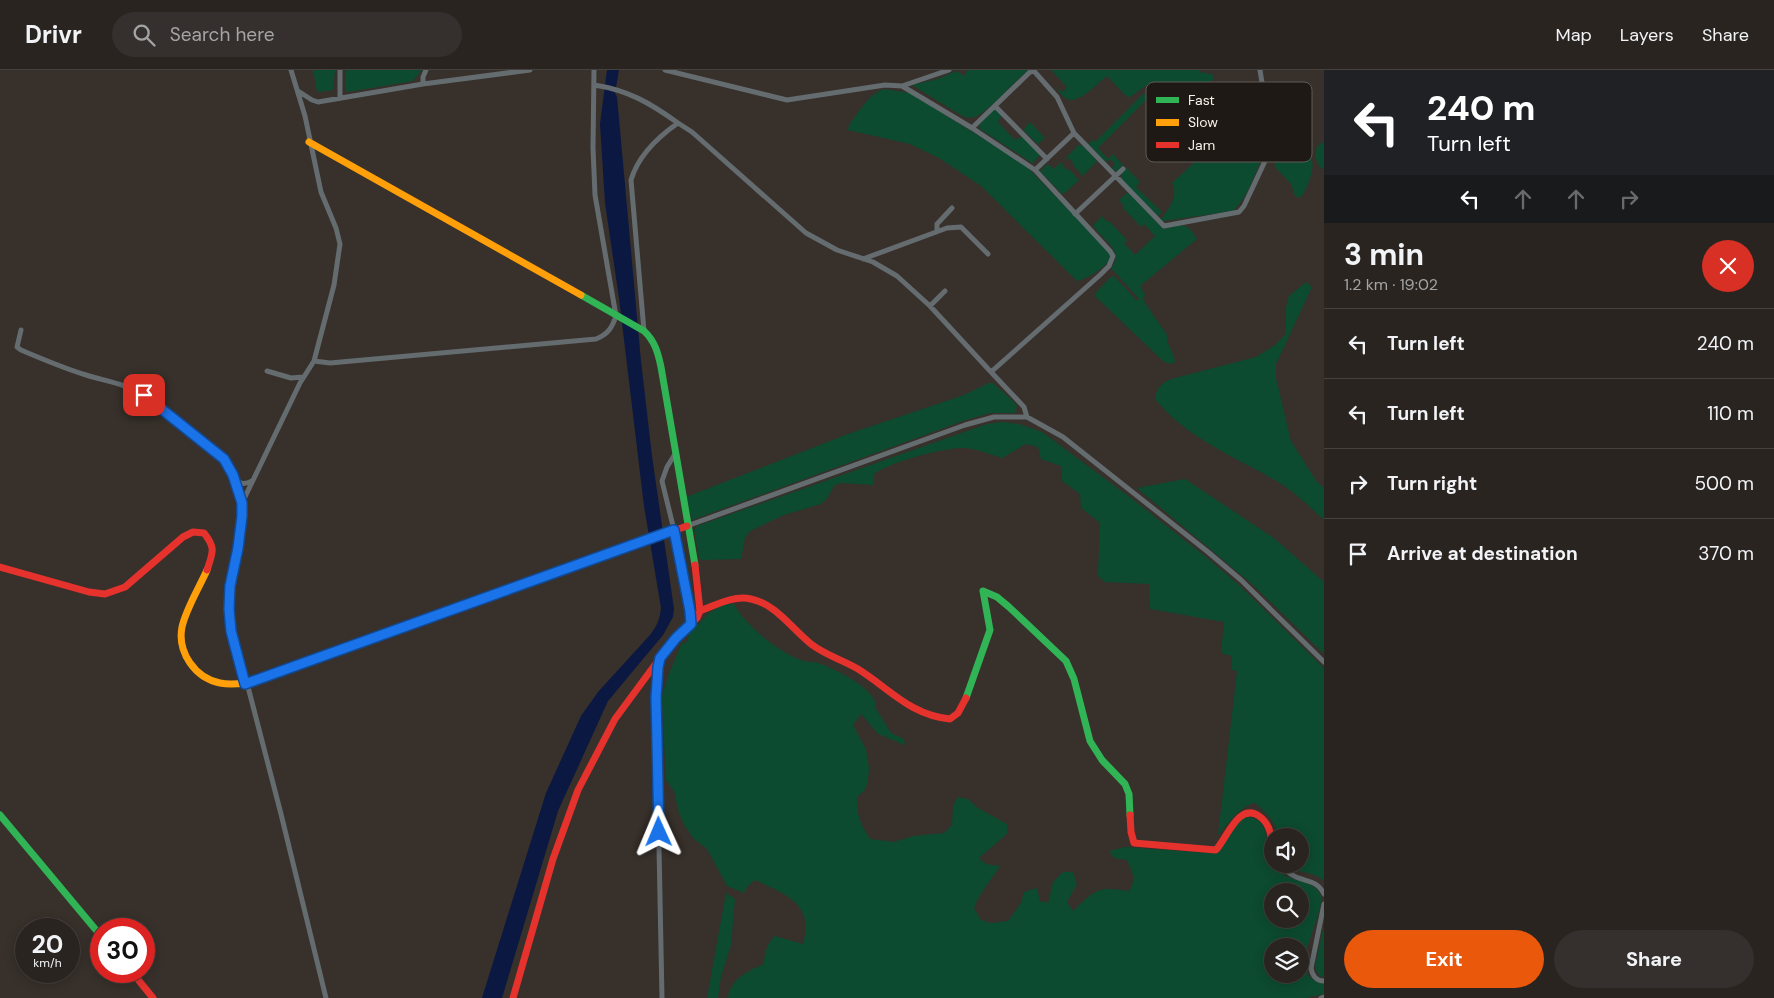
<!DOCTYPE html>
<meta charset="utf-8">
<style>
body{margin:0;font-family:"DM Sans",sans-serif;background:#35302d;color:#f1f3f6;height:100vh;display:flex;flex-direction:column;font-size:19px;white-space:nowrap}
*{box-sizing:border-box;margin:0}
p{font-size:16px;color:#a5a4a5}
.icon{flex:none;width:28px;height:28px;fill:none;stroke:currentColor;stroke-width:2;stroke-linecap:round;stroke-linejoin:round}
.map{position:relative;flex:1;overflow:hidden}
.sheet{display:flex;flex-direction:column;background:#292420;width:450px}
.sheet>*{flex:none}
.top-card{background:#202124;color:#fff;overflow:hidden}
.controls{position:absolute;left:1264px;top:758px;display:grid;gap:10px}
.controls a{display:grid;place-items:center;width:45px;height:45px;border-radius:50%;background:#292420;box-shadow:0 2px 12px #0003,0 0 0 1px #45413e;font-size:25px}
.speed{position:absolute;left:15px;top:848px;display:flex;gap:10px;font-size:25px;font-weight:700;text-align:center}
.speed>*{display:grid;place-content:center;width:65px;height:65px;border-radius:50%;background:#292420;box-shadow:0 2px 12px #0003,0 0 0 1px #45413e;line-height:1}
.speed small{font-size:12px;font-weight:400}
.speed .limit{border:8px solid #d22;background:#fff;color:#111}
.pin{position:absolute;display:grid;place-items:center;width:42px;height:42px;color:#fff;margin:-21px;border-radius:10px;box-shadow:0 2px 8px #0006}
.me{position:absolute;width:55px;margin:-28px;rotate:359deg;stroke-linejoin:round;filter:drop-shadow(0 0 4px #0008)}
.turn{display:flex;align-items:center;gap:18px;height:105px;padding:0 20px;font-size:22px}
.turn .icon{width:65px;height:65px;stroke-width:2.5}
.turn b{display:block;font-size:35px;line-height:42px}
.lanes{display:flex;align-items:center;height:48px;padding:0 20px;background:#0003;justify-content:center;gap:25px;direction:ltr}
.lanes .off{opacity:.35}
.round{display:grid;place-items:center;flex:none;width:52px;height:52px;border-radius:26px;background:#35302d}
.head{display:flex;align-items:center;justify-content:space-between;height:85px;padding:0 20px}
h1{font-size:30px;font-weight:700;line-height:38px}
.button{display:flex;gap:10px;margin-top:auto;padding:10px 20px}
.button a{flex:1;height:58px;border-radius:30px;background:#ea580c;color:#fff;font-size:20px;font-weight:700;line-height:58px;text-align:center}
.button a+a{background:#35302d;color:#f1f3f6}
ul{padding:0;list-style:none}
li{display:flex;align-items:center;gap:15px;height:70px;padding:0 20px;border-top:1px solid #45413e}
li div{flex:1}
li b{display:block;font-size:19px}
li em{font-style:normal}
header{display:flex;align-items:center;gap:30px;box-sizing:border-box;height:70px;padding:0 25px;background:#292420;border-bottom:1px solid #45413e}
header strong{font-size:24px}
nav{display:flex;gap:28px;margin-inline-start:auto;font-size:18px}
.search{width:350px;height:45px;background:#35302d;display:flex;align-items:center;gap:12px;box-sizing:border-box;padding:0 18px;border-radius:28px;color:#a5a4a5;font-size:19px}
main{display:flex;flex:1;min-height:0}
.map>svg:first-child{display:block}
</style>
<header>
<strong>Drivr</strong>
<div class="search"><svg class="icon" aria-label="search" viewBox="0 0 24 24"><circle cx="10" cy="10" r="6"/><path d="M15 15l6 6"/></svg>Search here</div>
<nav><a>Map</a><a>Layers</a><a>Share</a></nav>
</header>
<main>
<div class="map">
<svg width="1324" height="928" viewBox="0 0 1324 928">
<rect width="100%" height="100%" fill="#37302b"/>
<path fill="#0c4b30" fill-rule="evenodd" d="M313 0H335L333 20 319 22 317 21Z
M346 0H422L413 11 348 22 345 19Z
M967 0H1029C1012 12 991 40 975 47 971 48 968 48 964 47L912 15 938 9 956 1 965 6Z
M1051 0H1200L1199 2 1212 4 1214 7V9L1206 15 1188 20 1174 34C1166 26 1159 15 1147 15L1130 27 1126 26 1107 6C1098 13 1078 35 1067 29 1063 27 1060 23 1058 21L1059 19 1063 22 1067 17Z
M884 19 910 23 1024 94 1109 181 1111 187C1107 197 1087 209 1077 211L981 116 939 88 910 74 848 60 849 55C859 42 868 24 884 19Z
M1151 22 1157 27 1158 32 1156 36 1148 28 1098 78 1108 89 1113 84 1123 95 1116 102 1112 98 1115 94 1110 89 1106 92 1088 74 1093 70 1095 72 1143 24Z
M994 39 1002 45 998 52 1015 70 1020 67 1025 69 1040 85 1034 92 1032 93 980 59V54Z
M1030 52 1045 68 1038 74 1025 62 1024 59Z
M1203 57 1218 68 1233 72 1261 90C1253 108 1248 127 1233 141L1164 151 1160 150C1169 139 1179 126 1172 113 1184 101 1203 89 1206 71L1200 61Z
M1324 71V100L1320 97 1315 87 1317 77Z
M1078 75 1084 76 1097 91 1083 106 1073 95 1074 94 1069 88 1067 90 1066 88Z
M1304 76C1307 81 1311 86 1312 91 1315 99 1306 123 1300 128L1295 126 1291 114 1276 98 1273 89C1279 78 1293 77 1304 76Z
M1061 92 1063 93 1062 95 1067 100 1069 99 1079 110 1066 122 1062 124 1040 101 1048 94 1054 99Z
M1126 97 1140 112 1136 117 1162 142 1158 146 1121 109V102Z
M1127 123 1131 124 1164 159C1181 154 1188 152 1197 169L1140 216 1145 225 1143 230 1167 265C1166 275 1174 281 1175 292L1169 294 1163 291 1095 226 1096 222 1111 207 1114 206 1137 231 1139 229 1111 198C1125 181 1102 169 1094 157V154L1102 146 1107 152 1109 151 1127 170 1124 173 1135 185 1155 166 1144 154 1141 157 1123 138 1124 136 1119 130Z
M1306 212 1312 217 1276 294V308L1291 371 1317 412 1324 418V450C1311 438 1298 425 1283 415 1239 388 1188 370 1155 329 1157 317 1161 314 1171 309L1256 287 1275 275 1286 264V238L1289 226Z
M989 313H993L1013 331 1017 336 1015 343H990L963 351 692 450 686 427 848 364 964 325Z
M1003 352 1019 354 1042 362 1131 428 1206 487 1239 515 1324 598V811C1314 801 1297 804 1287 794H1300V766H1278C1276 751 1266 743 1255 733 1240 736 1228 754 1218 765L1237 601 1232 600V586L1221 583 1224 552 1150 539 1149 514 1105 512 1098 506 1100 453 1081 438 1080 424 1062 411 1061 396 1041 389 1038 377 1026 374 1002 388C989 384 973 377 960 378 939 379 891 392 874 404L873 415 840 413 834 416 828 427 821 434 784 445 750 461 745 468 741 489 702 490 699 487 694 460 697 456 987 354Z
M1185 409 1274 468 1324 512V584L1252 514 1137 418Z
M724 534H734C745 555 780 584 804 591 808 592 814 592 819 593 836 600 871 616 876 634L875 637 891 663 904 669 905 675 878 664 861 644 853 655 866 679 869 698 868 711 865 720 857 727C856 744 861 755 870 769L894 772 913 766 944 763 952 755 953 736 958 727 968 729 978 738 1007 754 1008 763 979 788 986 794 1000 796C991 811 980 821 974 838L981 850 991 853 1008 851 1021 833 1024 822 1037 818 1040 831 1048 833 1053 812 1063 802H1073L1077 814 1067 832 1073 841C1096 819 1097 816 1129 821 1137 808 1132 802 1127 790L1114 788 1109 781 1125 777 1208 783 1231 762 1244 746C1276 749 1262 779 1274 797 1285 813 1315 808 1321 826 1324 850 1282 906 1324 914V924L1306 928H728C730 909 748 901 764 894 764 884 767 873 775 866L803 874C815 834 786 824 755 810L747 817 744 823 727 816 707 779 694 769 684 755 679 743 674 721 666 710 662 627 668 606 682 572 685 574 689 567 688 565 709 543ZM1272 821H1300V849H1272ZM1272 876H1300V904H1272Z
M726 823 735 829 731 875 721 907 718 928H707Z
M1324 855V907H1321L1317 902 1315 896Z"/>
<path fill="#0a1842" d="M607 0H619L615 23 617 27 641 291 652 386 674 539 673 547 663 565 608 631 558 741 502 928H482L546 723 581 646 598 622 650 565C657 556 660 549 661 538L644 436 619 228 605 133 600 54Z"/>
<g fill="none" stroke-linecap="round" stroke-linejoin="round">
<path stroke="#646c6f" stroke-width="5" d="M291 0 305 46 321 122 336 158 340 174 334 215 314 291 330 293 596 269C608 264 612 258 616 246L595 125 593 78 594 0
M340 0V28
M665 0 787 30 885 15 902 16 972 58 1035 100 1110 181 1113 186 1109 196 1100 205 991 302 1024 337 1027 347
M423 14V7L426 0
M594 15C628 20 650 33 678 53
M902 16 949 0
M298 21 312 30 318 32 423 14 530 0
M995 36 1047 89
M972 58 1030 2 1034 1 1057 27 1074 63
M1035 100 1074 63 1164 156 1239 142 1244 136 1272 76 1260 0
M1075 144 1123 99
M937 161V154L952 138
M863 189 947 158 961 157 988 184
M930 236 945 221
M21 260 17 277 21 280C42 289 63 298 86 305 105 311 126 314 144 325L224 389 233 405 242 433V445L238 478 229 516V539L231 561 245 614
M644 261 631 110C638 86 658 67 678 53L692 62 806 163 837 180 873 192 897 206 930 236 991 302
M267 301 291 308 303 307
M675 384 667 397 662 411 674 460 690 541 691 554
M234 409C241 414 244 415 252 411
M242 433 300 313 314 291
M687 456 965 355 994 347H1027L1063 367 1208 482 1241 510 1324 592
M659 591 656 627 662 928
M247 613 281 744 326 928
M1279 794C1284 799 1289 804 1296 807 1308 812 1318 811 1324 824
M1324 834 1311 898C1312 905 1316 911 1324 911
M1321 928 1324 927"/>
<path stroke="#30b455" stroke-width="7" d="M581 225 644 261C655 271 658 283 661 297L695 495
M966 628 990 560 983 521 997 527 1009 537 1066 591 1074 609 1090 671 1102 690 1125 714 1129 724 1130 745
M0 745 101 866"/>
<path stroke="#ff9f0a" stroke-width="7" d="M309 72 581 225
M207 500C199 518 186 539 182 557 177 582 195 608 220 613 229 615 238 614 247 613L455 539"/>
<path stroke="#e5322d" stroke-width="7" d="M0 497 89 522 105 524 125 517 183 467 193 462 204 463C216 478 213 482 207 500
M455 539 687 456
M700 541C716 535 733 525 751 529 776 534 792 559 811 574 825 585 843 590 858 599 890 619 910 645 950 649L958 643 966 628
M1130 745 1131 762 1134 773 1216 780C1227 768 1239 732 1259 746 1269 753 1271 763 1272 774
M131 901 153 928
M513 928 553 789 578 720 615 649 660 588 676 568 697 548 700 541 695 495"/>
</g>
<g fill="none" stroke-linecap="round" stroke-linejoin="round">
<g stroke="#114b97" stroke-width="12">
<path id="route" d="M144 325 224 389 233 405 242 433V446L238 478 230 516 229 539 231 561 245 614 674 460 690 541 691 554 676 568 660 588 658 597 656 627 659 762"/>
</g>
<use href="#route" stroke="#1a73e8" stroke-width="9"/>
</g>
<rect x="1146" y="12" width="166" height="80" rx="8" fill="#1e1915" stroke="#5f5a55" stroke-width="1"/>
<rect x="1156" y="27" width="23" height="6" fill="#30b455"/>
<rect x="1156" y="49" width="23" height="7" fill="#ff9f0a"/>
<rect x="1156" y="72" width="23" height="6" fill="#e5322d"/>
<g font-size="14" fill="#f8f0ea">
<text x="1188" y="35">Fast</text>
<text x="1188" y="57">Slow</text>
<text x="1188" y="80">Jam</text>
</g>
</svg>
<div class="controls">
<a><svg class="icon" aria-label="sound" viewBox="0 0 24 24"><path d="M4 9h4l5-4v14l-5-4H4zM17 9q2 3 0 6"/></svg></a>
<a><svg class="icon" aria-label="search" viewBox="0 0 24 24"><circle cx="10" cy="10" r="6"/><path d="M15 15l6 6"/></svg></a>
<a><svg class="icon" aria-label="layers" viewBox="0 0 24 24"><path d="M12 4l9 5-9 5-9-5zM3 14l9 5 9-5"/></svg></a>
</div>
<div class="speed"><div>20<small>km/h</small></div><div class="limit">30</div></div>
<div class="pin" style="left:144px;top:325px;background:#d93025"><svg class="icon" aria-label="arrive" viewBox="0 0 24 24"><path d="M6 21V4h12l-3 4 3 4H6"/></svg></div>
<svg class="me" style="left:659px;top:762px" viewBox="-20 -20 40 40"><path d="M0-17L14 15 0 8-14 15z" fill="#1a73e8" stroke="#fff" stroke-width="4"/></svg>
</div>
<section class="sheet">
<div class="top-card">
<div class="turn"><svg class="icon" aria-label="left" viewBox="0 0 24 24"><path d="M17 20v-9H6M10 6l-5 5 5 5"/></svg><div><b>240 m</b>Turn left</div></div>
<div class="lanes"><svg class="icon" aria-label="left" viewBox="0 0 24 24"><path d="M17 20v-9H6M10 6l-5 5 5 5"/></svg><svg class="icon off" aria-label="ahead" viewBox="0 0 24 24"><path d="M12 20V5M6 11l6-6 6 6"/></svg><svg class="icon off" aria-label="ahead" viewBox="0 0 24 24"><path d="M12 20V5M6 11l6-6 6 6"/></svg><svg class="icon off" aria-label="right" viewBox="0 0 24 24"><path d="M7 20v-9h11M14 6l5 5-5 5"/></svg></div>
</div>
<div class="head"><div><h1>3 min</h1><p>1.2 km · 19:02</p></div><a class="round" style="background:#d93025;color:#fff"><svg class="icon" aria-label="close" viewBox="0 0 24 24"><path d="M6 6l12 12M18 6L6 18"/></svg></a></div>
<ul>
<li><svg class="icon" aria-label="left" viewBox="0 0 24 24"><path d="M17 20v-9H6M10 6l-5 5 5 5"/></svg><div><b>Turn left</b></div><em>240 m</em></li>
<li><svg class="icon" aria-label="left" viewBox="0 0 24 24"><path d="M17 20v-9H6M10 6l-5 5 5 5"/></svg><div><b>Turn left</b></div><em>110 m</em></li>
<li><svg class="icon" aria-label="right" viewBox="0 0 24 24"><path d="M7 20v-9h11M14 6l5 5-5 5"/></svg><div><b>Turn right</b></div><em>500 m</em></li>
<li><svg class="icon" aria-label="arrive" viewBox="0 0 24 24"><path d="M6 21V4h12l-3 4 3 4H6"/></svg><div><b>Arrive at destination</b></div><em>370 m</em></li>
</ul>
<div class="button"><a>Exit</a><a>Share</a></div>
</section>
</main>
